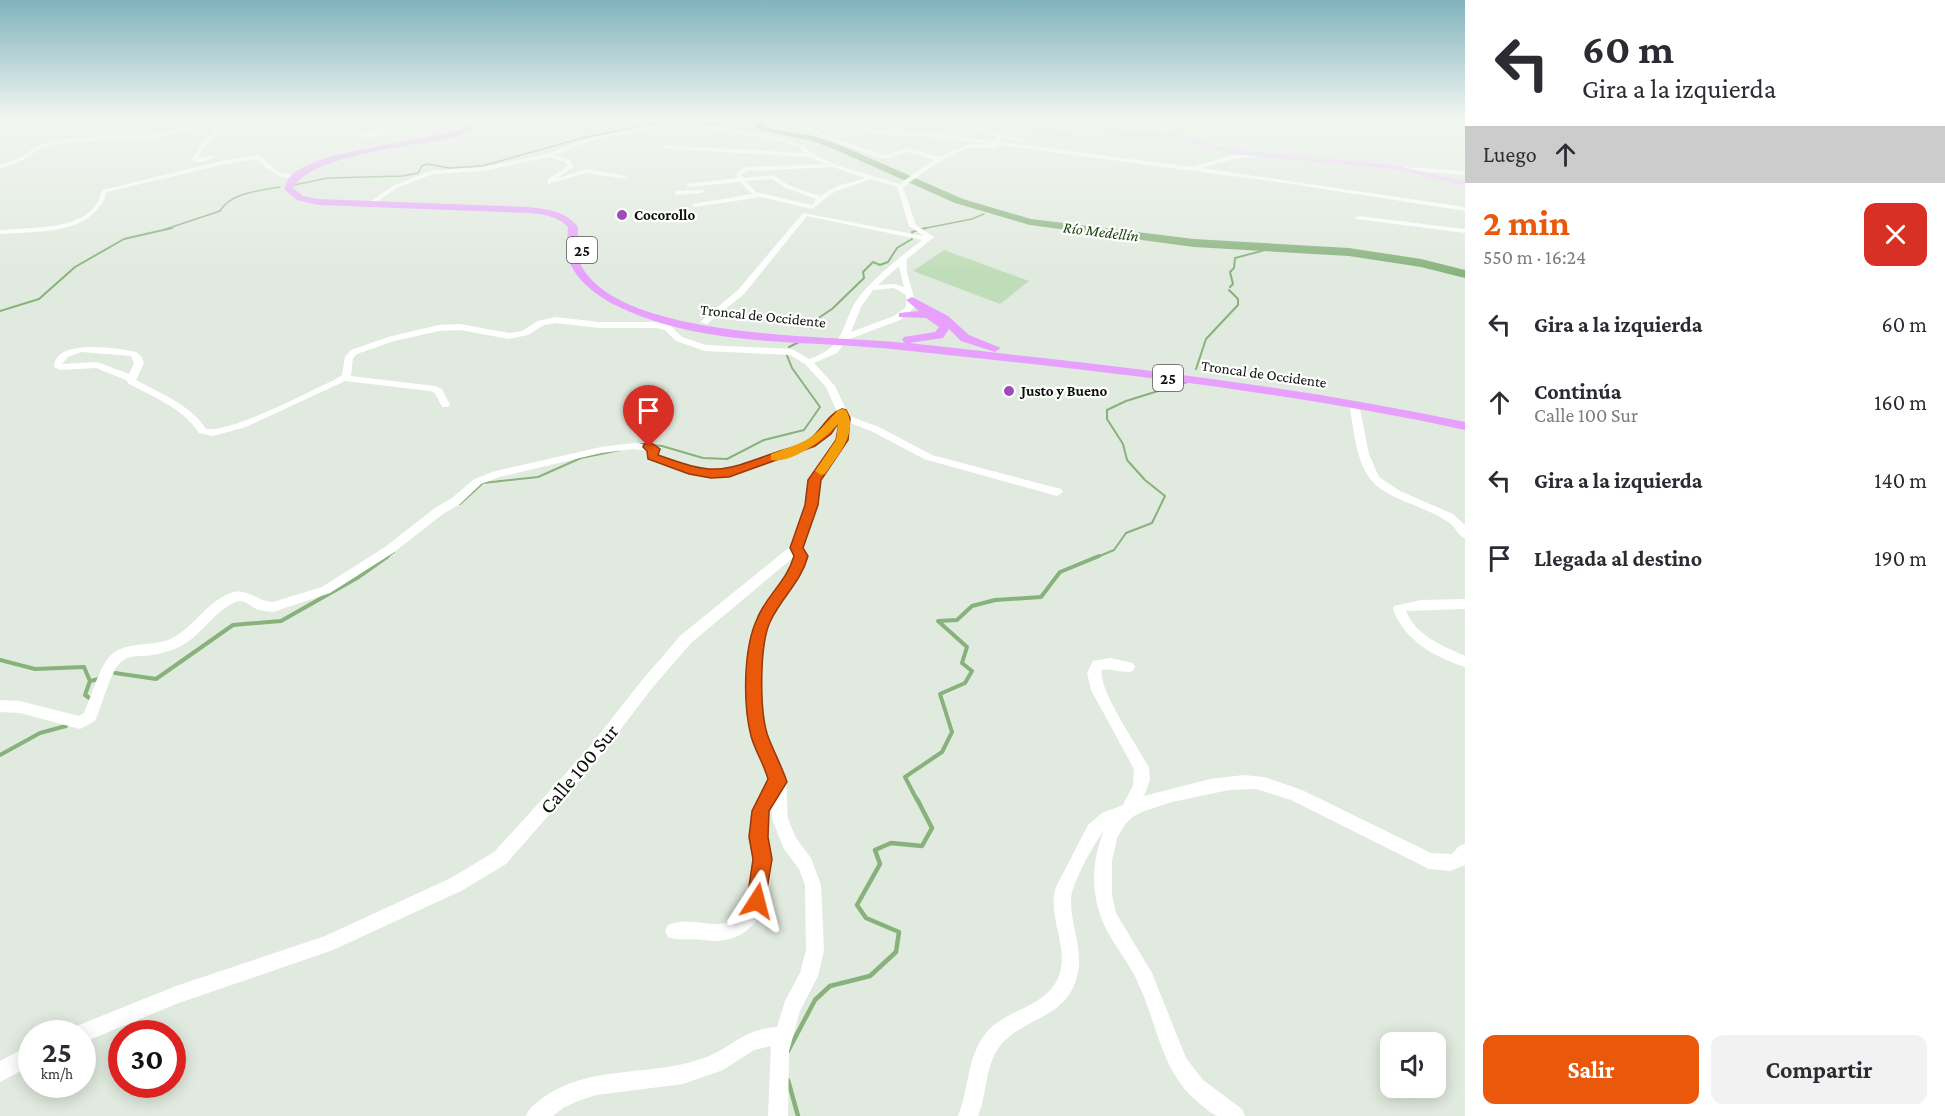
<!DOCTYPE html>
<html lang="es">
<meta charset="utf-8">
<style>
body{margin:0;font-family:"Crimson Pro",serif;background:#f2f2f3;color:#2b2b33;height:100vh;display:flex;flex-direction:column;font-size:22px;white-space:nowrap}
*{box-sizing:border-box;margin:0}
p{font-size:20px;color:#7c7c81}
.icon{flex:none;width:33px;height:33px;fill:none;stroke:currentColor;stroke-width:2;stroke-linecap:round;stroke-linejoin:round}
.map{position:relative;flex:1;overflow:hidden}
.details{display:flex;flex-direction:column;background:#fff;width:480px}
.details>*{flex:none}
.hud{background:#fff;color:#2b2b33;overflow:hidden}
.buttons{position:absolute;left:1380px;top:1032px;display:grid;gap:12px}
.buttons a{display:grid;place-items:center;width:66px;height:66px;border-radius:12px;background:#fff;box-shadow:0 3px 15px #0003;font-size:30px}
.speed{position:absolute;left:18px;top:1020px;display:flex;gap:12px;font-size:30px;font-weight:700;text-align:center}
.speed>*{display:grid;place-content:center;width:78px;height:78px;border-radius:50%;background:#fff;box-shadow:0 3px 15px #0003;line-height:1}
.speed small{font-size:15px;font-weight:400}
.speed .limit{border:9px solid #d22;background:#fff;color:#111}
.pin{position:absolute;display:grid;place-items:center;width:51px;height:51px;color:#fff;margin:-62px -26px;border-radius:50% 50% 50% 0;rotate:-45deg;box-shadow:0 0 6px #0007}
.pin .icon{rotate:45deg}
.me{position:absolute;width:66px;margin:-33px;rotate:9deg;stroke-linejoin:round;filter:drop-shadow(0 0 4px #0008)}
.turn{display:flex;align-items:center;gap:21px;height:126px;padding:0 18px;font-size:27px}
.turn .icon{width:78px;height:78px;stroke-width:2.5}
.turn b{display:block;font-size:42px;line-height:51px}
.then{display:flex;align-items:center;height:57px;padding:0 18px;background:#0003;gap:12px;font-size:22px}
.round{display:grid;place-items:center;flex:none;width:63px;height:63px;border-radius:12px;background:#f2f2f3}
.headline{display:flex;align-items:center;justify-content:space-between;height:102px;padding:0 18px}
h1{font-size:36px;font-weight:700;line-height:45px;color:#ea580c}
.action{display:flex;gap:12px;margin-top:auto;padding:12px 18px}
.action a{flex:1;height:69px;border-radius:12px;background:#ea580c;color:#fff;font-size:24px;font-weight:700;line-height:69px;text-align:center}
.action a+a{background:#f2f2f3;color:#2b2b33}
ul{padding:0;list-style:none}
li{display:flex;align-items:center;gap:18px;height:78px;padding:0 18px}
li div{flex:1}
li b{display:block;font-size:22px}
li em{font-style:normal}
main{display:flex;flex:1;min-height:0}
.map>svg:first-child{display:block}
</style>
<main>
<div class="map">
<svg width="1465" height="1116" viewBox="0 0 1465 1116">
<rect width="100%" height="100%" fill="#e1eadf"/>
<path fill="#bfddb8" d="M944 250 1029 281 1000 304 913 271Z"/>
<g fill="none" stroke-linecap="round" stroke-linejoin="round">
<path stroke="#87b27c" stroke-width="1.5" d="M702 125 756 123
M294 185 328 178 403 176 418 173 422 166 428 164 449 168 482 166 582 138 663 122H680
M166 229 220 211C231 192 260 191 280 187
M921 229 972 219 984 214"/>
<path stroke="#87b27c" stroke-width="2" d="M1230 287 1233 284 1230 272 1234 268 1235 258 1269 249
M0 311 39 299 75 267 124 239 172 228
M811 328V323L832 309 864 278 863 272 873 262 880 265 888 262 897 248 912 239V232L926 228
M789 347 799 342
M1196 369 1206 339 1238 305V299L1229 290
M641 444 662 446 703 458 727 459 764 440 804 430 820 407 792 368 786 353
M460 504 483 483 538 477 581 458 620 450
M386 558 394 552
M1095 558 1114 550 1126 533 1152 523 1165 496 1145 480 1127 460 1123 444 1107 419V410L1126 401 1187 382"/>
<path stroke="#87b27c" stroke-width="4" d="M0 660 35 669 84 667 90 681
M115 673 156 679 233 625 281 621 357 578 388 556
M91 699 85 695 90 681 99 679
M0 755 40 733 66 726
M917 800 905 777 942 752 952 732 940 694 965 683 972 671 962 663 967 647 938 621 957 620 972 606 995 600 1041 597 1060 572 1099 556"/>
<path stroke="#87b27c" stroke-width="4.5" d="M788 1051 815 1000 830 986 870 976 896 952 899 932 866 918 857 905 880 864 875 850 891 843 922 846 932 828 917 799
M788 1080 798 1116"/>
<path fill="#87b27c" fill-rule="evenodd" d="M750 119H759L765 126 773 129 814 136 840 145 963 199 1031 219 1194 239 1349 248 1421 259 1465 270V278L1421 267 1349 256 1194 247 1030 225 955 203 834 149 812 141 759 130Z"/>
<path fill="#fff" fill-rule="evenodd" d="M211 119H218L203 127 144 140 113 139 55 144 40 148 26 159 0 169V165L22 157 36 146 54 140 113 135 144 136 199 125Z
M226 119H231L207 144 197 158 212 155 214 158 199 163 192 160 203 142Z
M329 119 350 121 370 119 350 125Z
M404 119H409L404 125 377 132 393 129 395 132 367 138 358 135 400 123Z
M784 119H791L836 139 880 154 887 155 908 148 939 157 970 144 993 145C973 142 953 139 933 137 901 134 866 139 839 119H846L873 129 933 133 995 141 997 136 971 129 956 119H962L983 130 1028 140 1025 142 1002 137 1000 142 1191 167 1235 155 1259 153 1261 156 1235 159 1200 168 1465 207V211L1285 183 999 145 996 148H970L960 151 934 165 903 187 916 225 934 237 907 259C904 276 916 291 914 308L900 320 847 340 837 353 814 363 835 386 849 416 879 427 932 455 1061 489 1063 492 1057 496 924 459 871 431 850 423 844 447 820 480 817 505 802 548 807 556 798 577 769 620 762 646 759 679 764 726 786 782 788 819 796 838 811 858 821 885 824 950 818 976 800 1011 789 1051 788 1116H768L771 1046 754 1050 723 1070 683 1084 596 1095 578 1101 563 1108 553 1116H526C529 1108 534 1105 541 1099 588 1064 649 1077 701 1059 730 1050 741 1029 777 1027L785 1001 800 973 806 950 805 885 799 869 784 849 772 819 771 802C764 825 771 848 771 871 770 912 749 947 704 940 693 938 677 941 668 937L665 931 668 925C690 915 714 930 731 921 777 898 731 819 770 780 764 765 757 752 752 737 742 702 741 652 757 619 768 597 789 580 795 556L691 643 653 687 597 760 506 864 463 890 333 950 176 1004 82 1043V1034H72L74 1027 176 986 325 936 451 878 494 852 587 750 643 679 681 635 791 546 805 505 810 480 834 447 839 432 840 421 831 433 815 446 729 477 696 475 648 459 647 457 648 451 634 449 601 453 499 477 481 484 460 504 443 514 393 553 330 593 273 612 258 610 245 602 238 601C214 610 202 636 179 647 172 650 161 654 153 655 142 657 130 654 121 662 110 671 102 707 95 721L80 729 20 713 0 712V700L20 701 79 716 84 713C91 697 99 667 111 655 127 640 153 648 172 638 195 627 208 599 234 592 249 589 259 602 273 602L322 587 385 547 435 508 452 498 473 480 492 472 601 447 634 443 656 446 659 452 658 455 697 469 728 471 807 442 823 429 837 412 826 387 805 364 790 355 705 351 676 341 665 330 657 328H599L556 323 544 325 528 335 509 339 460 330 439 331 394 341 357 354 353 358 351 376 435 386 442 389 450 405 448 407H442L435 393 430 391 345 381 246 427 213 436 199 433C183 408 155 398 129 384L126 380 96 368 60 370 54 367C55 338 117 348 136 352L141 356 144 363 136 380C161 394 190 404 206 429 231 433 308 392 334 380L342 375 345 357 351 350 388 337 439 325 460 324 509 333 522 331 538 321 556 317 599 322H657L671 326 682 337 706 345 792 349 809 359C850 346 839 321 862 293 880 273 901 256 922 240L807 216 744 294 707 324 700 322 738 290 803 213 924 236 909 226 897 187 871 179 834 192 812 209 761 197 695 207 692 205 693 204 752 194 740 182 689 187 687 186V184L738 178 736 173 746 167 826 164 810 157 664 149 661 147 664 145 805 153 799 147 773 139 684 126H668L590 141 555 155 569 160 574 166 556 179 586 169 625 176 628 178 627 179 586 173 548 184V179L568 166 565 162 549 157 483 171 433 174 397 188 375 203 370 202 393 186 430 171 483 167 547 154 589 138 668 122H684L776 136 803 145 813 154 836 165 899 184 934 160 908 152 887 159 877 157 832 141ZM832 167 866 178 837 186 820 196 790 186 773 175 744 178 741 175 747 171ZM772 179 786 188 816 199 812 205 756 192 746 181ZM899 266 904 287 895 284 878 285ZM894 288 906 295V307L894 316 851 332 861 307 873 290ZM81 352 131 356 134 363 129 374 97 362 62 364 68 357Z
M810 119H816L833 132 828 133Z
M894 119H899L894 127 904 129V131L889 129Z
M1158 119H1164L1173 127 1165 135 1160 134 1167 127Z
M258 155 279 172 297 176C281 182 269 170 257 159L225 164 107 192C93 236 38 231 0 234V230C28 227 81 231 97 203 100 199 100 194 103 190L225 160Z
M1405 167 1465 171V175L1403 170Z
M703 190 704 191 701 193 677 195 674 193 677 191Z
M1358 216 1465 229V233L1356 219V217Z
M1354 401 1359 404 1369 454 1379 477 1400 491 1453 514 1465 525V538C1458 536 1457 530 1452 525 1446 520 1439 516 1432 513 1416 505 1397 500 1381 489 1355 472 1355 432 1349 404Z
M1465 599V609L1406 611C1416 636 1443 646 1465 656V667C1434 657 1404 640 1393 609L1394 606 1421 600Z
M1110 658 1133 663 1135 667 1133 671C1123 674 1113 668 1102 670 1097 688 1139 748 1149 768L1150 780 1144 796 1210 779 1244 775 1264 777 1302 790 1431 853 1452 854 1459 846 1465 844V865L1450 871 1429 869 1291 800 1256 789 1229 790 1172 802 1144 811 1134 816 1126 823 1117 838 1112 861V895L1116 913 1152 973 1186 1058 1203 1080 1242 1109 1245 1116C1237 1116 1226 1116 1218 1116 1212 1115 1204 1107 1199 1103 1161 1072 1158 1025 1138 983 1131 966 1119 952 1110 936 1091 904 1089 866 1104 831 1094 843 1070 886 1071 901 1071 929 1086 955 1075 983 1062 1019 1021 1019 1000 1046 985 1065 987 1094 978 1116H958C969 1089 967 1056 986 1033 1005 1009 1045 1008 1058 978 1071 949 1046 916 1056 887L1088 825 1102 813 1123 805 1133 785 1134 769 1091 690 1087 673 1093 661Z
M32 1044V1065L0 1082V1061Z"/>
<path fill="#f1c6fe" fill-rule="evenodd" d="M975 119H991L1083 137 1151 132 1172 133 1232 150 1394 165 1465 182V186L1394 169 1232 154 1172 137 1151 136 1083 141Z"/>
<path fill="#e7a0fd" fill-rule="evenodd" d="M470 119H478L473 130 456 137C419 145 310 155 293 188L303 196 318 199 528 207C547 209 566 211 578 227 578 241 575 254 582 267 623 340 830 335 905 343L902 340 904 337 935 332 939 327 926 318 899 317V313L919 311 906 300 912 297 948 316 969 335 1001 348 995 352 961 341 949 329 943 338 909 343C1095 364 1282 383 1465 422V430C1280 390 1090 370 901 350 805 339 702 349 613 304 593 293 570 276 567 251 566 243 568 235 568 227 557 216 543 214 528 213L318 205 297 200 284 189C286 185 287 180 290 177 316 148 427 143 467 127Z"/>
</g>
<linearGradient id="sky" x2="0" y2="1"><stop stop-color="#81b3bd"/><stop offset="0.43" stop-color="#f2f6f1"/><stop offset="1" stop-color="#f2f6f1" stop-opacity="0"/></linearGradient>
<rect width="1465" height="276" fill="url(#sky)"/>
<path fill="#ea580c" stroke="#983908" stroke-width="1.5" d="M842 409 846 410 850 418 848 440 821 480 818 505 803 548 808 556C801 582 782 597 771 620 759 643 759 715 769 739 775 754 782 767 787 782L769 811 768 837 772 859 764 908 757 911 750 908 747 901 753 859 749 837 752 811 768 779C764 764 755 751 751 736 743 704 743 649 757 619 766 596 787 581 794 556L790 548 805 505 808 480 836 440 839 422 831 434 815 446 729 477 711 478 689 474 648 459 647 451 643 447 644 444H653L660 449 658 455C714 475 719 473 774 453 785 449 800 446 809 440 821 431 829 413 842 409Z"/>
<path fill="#f59e0b" d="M842 409 846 410C859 432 838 455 825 474L821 475 815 471 836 440 838 424C825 439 792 464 771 460V454C808 441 812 440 838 410Z"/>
<g fill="#9f4ab8" stroke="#fff" stroke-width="2">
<circle cx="622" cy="215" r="6"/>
<circle cx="1009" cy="391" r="6"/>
</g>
<g text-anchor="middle" stroke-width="4.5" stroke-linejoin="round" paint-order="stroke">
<g font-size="15" font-weight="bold" fill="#0c0f0b" stroke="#fff" text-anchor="start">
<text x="634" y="220">Cocorollo</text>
<text x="1021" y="396">Justo y Bueno</text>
</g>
<g font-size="15" fill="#0c0f0b" stroke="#fff">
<text transform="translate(763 316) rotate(6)" y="5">Troncal de Occidente</text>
<text transform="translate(1264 374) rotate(8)" y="5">Troncal de Occidente</text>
</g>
<g font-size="16" font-style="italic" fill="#143f06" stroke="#fff">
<text transform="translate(1101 231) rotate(7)" y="6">Río Medellín</text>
</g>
<g fill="#fff" stroke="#555754" stroke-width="1.5">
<rect x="567" y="237" width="30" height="26" rx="4.5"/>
<rect x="1153" y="365" width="30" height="26" rx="4.5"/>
</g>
<g font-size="16" font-weight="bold" fill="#0c0f0b">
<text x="582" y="256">25</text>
<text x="1168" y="384">25</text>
</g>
<g font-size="21" fill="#0c0f0b" stroke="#fff">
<text transform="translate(579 769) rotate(-50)" y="7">Calle 100 Sur</text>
</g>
</g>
</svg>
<div class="buttons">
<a><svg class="icon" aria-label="sound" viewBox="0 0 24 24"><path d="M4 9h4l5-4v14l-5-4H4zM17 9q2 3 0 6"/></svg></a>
</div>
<div class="speed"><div>25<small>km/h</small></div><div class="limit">30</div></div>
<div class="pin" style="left:649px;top:447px;background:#d93025"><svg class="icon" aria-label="arrive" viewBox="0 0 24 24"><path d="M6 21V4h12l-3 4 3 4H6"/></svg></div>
<svg class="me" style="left:757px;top:901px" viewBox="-20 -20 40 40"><path d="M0-17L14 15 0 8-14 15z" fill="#ea580c" stroke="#fff" stroke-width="4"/></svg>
</div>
<section class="details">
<div class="hud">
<div class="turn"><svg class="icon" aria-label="left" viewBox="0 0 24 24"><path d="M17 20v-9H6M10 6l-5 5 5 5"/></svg><div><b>60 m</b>Gira a la izquierda</div></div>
<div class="then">Luego<svg class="icon" aria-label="ahead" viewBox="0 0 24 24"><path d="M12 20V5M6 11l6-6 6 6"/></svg></div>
</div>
<div class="headline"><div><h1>2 min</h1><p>550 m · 16:24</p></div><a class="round" style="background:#d93025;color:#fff"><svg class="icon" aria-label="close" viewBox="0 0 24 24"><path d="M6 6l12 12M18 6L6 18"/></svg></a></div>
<ul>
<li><svg class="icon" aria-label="left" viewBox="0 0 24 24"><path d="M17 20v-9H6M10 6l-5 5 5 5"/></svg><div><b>Gira a la izquierda</b></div><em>60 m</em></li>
<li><svg class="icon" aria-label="ahead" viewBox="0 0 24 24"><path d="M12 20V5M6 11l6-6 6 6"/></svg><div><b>Continúa</b><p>Calle 100 Sur</p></div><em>160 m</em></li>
<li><svg class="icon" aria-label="left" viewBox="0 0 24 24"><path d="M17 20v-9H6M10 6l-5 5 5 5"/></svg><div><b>Gira a la izquierda</b></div><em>140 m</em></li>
<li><svg class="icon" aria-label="arrive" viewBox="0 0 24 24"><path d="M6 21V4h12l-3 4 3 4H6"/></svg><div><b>Llegada al destino</b></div><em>190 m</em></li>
</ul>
<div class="action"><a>Salir</a><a>Compartir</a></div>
</section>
</main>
